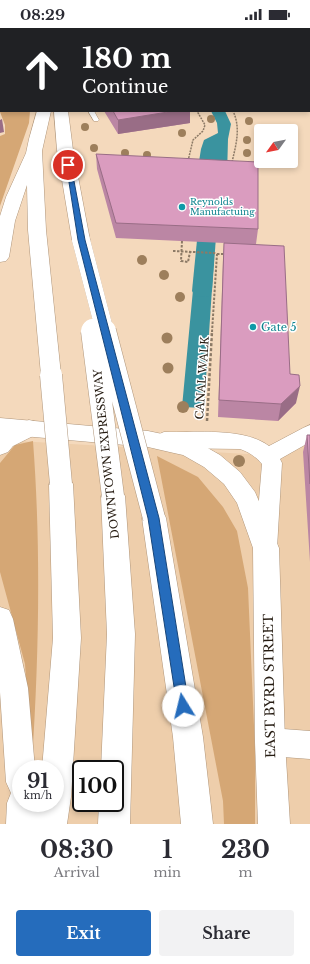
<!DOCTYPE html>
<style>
body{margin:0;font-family:"Libre Baskerville",serif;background:#f2f2f3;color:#2b2b33;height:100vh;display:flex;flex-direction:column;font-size:15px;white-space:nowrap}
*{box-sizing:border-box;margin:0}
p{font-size:13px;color:#7c7c81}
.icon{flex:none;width:22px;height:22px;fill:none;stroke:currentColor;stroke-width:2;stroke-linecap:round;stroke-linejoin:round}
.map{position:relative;height:796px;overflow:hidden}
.sheet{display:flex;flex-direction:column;background:#fff;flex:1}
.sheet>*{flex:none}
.hud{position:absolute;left:0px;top:0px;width:310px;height:84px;box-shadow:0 2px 6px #0003;background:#202124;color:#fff;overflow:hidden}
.needle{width:26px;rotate:237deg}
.buttons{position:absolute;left:254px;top:96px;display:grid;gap:8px}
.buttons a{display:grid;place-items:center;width:44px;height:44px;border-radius:4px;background:#fff;box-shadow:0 2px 6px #0003;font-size:20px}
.speed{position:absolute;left:12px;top:732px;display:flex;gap:8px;font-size:20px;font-weight:700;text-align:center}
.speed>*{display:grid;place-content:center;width:52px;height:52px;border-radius:50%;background:#fff;box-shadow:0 2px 6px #0003;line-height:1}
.speed small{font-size:10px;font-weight:400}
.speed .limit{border:2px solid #111;border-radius:6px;background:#fff;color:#111}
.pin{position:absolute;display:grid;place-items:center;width:34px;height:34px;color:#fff;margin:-17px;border:2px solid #fff;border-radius:50%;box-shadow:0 1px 4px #0007}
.me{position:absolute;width:44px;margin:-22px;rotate:351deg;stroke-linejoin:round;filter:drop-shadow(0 0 3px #0008)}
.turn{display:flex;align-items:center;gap:14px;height:84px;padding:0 16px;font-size:18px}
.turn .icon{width:52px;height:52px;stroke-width:2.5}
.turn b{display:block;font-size:28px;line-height:34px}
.eta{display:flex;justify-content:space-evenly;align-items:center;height:68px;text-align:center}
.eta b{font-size:24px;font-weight:700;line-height:28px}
.primary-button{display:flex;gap:8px;margin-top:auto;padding:8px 16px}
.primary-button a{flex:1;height:46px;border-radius:4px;background:#256cbc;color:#fff;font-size:16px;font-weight:700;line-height:46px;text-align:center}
.primary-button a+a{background:#f2f2f3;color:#2b2b33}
.status{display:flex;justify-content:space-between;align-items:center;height:28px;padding:0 20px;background:#fff;direction:ltr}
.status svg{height:11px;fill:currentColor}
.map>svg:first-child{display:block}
</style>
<div class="status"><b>08:29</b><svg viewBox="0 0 49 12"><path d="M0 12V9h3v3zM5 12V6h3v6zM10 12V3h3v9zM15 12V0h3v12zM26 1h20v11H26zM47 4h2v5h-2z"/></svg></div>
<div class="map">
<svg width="310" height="796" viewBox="0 0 310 796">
<rect width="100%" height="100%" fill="#f4d9bc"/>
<path fill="#eeceab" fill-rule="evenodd" d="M310 404V796H0V412L267 427ZM21 741H55V775H21ZM81 741H115V775H81Z"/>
<path fill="#d5a775" d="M13 83H30L29 95 0 178V108L5 106V97L0 84Z
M33 413C41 518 39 628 32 733L25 636 0 544V435L15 417Z
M157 428 198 449 223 479 237 503 248 560 255 721V796H224L223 773Z"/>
<path fill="#3a939f" d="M211 83H225L231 96 228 111 227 148 197 146 201 121 204 112 218 105 217 95Z
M196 230 214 231 204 380 182 379Z"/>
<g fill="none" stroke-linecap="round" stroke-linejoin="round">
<path fill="#3a939f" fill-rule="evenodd" d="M209 177 215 178 218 182 212 263 209 268 202 269 195 268 192 263 200 182 203 178Z"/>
<g stroke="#b0967b" stroke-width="1">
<path id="service" d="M88 83H94L99 92 98 93H94Z"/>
</g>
<g stroke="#b0967b" stroke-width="1">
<path id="minor" d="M309 52 310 53V62L309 61Z
M310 397V414L280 431 282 435 277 520 274 527 266 530 258 527 255 520 262 436C256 429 249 424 240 421L164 420 157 417 154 412 157 407 164 404C195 405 244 399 269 418L303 400Z
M270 700 310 703V731L270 728 260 724 256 714 260 704Z"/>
</g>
<g stroke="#b0967b" stroke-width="1">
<path id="tertiary" d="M0 390 148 403 191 412 199 415 220 427 240 444 255 464 279 520 285 714 290 796H258L255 714 253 520 237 475 224 456 204 439 183 427 174 425 148 419 0 406Z"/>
</g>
<g stroke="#b0967b" stroke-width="1">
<path id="motorway" d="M37 83H51L42 123 46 202 61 347 58 352 51 354 44 352 41 347 28 202 27 157 15 193 9 229 6 233 0 234V188L6 169 26 125 29 111Z
M54 83H68L73 122 90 212 87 216 81 217 75 216 72 212 57 122Z
M29 392 37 394 40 400 37 406 13 418 8 424 0 427V405Z
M61 447 69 449 73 456 81 610 71 769 67 796H6L7 775 11 765 6 754 0 664V579L9 582 13 591 28 660 35 741H21V775H55V741H42L53 610 49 456 53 449Z
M113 458 121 461 125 468 135 606 130 796H98L99 775H115V741H101L107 606 101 468 105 461Z
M154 480 163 483 166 490 203 709 213 796H181L173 709 142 490 145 483Z"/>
</g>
<path stroke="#8c7a66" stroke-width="1.5" stroke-dasharray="2 1" stroke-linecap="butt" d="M31 0 34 1
M92 1 97 0
M188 133 193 112 203 103 205 97 197 83
M232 134C236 117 241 100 233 83"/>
<path stroke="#8c7a66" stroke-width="2" stroke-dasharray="2.5 1.5" stroke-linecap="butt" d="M231 136 232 133
M182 213 181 233 188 234 190 224
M217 226H227
M212 304 217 226 214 225"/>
<path stroke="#8c7a66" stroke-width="2.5" stroke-dasharray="3 2" stroke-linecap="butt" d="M207 393 212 303"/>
<use href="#service" fill="#fff" fill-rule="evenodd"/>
<use href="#minor" fill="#fff" fill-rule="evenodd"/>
<use href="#tertiary" fill="#fff" fill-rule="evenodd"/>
<use href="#motorway" fill="#fff" fill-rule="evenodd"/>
<g stroke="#5d4f3f" stroke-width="3">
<path id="rail" d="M269 0 273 1"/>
</g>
<use href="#rail" stroke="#fff" stroke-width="2" stroke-dasharray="5.5" stroke-linecap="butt"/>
<g stroke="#b0967b" stroke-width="18" stroke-linecap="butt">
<path id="motorway-bridge-far1" d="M81 212 105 304
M92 300 93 304"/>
</g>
<g stroke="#b0967b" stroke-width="23" stroke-linecap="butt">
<path id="motorway-bridge" d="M92 303 113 468
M105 303 154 490
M51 347 61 456"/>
</g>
<path stroke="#8c7a66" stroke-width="2" stroke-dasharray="2.5 1.5" stroke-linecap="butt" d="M173 223 214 225"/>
<use href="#motorway-bridge-far1" stroke="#fff" stroke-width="18"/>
<use href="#motorway-bridge" stroke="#fff" stroke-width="22"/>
</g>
<g fill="#9d7f5c">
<circle cx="211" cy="91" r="4"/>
<circle cx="249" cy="93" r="4"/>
<circle cx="85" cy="99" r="4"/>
<circle cx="182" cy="105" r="4"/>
<circle cx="247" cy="112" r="4"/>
<circle cx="94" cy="120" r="4"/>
<circle cx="125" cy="125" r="4"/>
<circle cx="247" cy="125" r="4"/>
<circle cx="147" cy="127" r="4"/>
<circle cx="142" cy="232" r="5"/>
<circle cx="164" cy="247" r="5"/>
<circle cx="180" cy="269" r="5"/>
<circle cx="167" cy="310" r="5.5"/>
<circle cx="168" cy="340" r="5.5"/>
<circle cx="183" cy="379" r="6"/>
<circle cx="239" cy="433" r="6"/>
</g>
<path fill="#bb86a4" d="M162 0H268L269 1H162Z
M104 83H190V95L118 106Z
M96 126 258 201 256 216 290 346 296 375 278 393 218 389 223 232 224 215 116 210 97 141Z
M307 407H310V534L303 424Z"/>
<path fill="#996d86" d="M0 35H1V49H0Z
M1 70V83H4L0 84V71Z
M174 83H190V95L118 106V92Z
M2 91 4 104 0 105V92Z
M300 358 296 375 278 393 281 376Z"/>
<path fill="#da9cbf" stroke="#996d86" d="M171 0H268L269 1H172Z
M0 10H1V35H0Z
M0 49H1V70L0 71Z
M113 83H174L118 92Z
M96 126 258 134V201L116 195Z
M224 215 284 218 290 346 299 347 300 358 281 376 219 372Z
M307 407H310V456Z"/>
<path fill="#256cbc" stroke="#18467a" d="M66 135 71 137 85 212 159 490 189 678 188 682 183 683 179 682 177 678 148 490 78 212Z"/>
<g fill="#0f9aa8" stroke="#fff" stroke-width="1.5">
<circle cx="182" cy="179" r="4"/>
<circle cx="253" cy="299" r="4"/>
</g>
<g text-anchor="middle" stroke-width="3" stroke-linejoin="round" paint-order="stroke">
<g font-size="9" fill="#0d838f" stroke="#fff" text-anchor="start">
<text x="190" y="177">Reynolds<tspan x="190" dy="10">Manufactuing</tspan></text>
</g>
<g font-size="11" fill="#0d838f" stroke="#fff" text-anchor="start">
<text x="261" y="303">Gate 5</text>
</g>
<g font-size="11" fill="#261c12" stroke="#fff">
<text transform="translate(202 350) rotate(-86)" y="4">CANAL WALK</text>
<text transform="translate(106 426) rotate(-96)" y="4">DOWNTOWN EXPRESSWAY</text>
</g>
<g font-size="13" fill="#261c12" stroke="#fff">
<text transform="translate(269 658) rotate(-91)" y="5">EAST BYRD STREET</text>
</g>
</g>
</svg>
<div class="buttons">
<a><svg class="needle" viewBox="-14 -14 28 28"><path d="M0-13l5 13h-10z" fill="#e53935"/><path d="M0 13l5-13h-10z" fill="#7c7c81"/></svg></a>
</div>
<div class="speed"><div>91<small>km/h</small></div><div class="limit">100</div></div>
<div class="pin" style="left:68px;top:137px;background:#d93025"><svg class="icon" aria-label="arrive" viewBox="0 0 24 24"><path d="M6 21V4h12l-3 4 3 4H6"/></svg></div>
<svg class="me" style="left:183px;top:678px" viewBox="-20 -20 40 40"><circle r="19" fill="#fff"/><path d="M0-13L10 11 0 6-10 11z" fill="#256cbc"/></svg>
<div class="hud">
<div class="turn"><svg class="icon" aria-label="ahead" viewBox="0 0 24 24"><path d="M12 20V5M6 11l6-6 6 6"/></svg><div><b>180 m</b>Continue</div></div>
</div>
</div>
<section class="sheet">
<div class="eta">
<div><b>08:30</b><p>Arrival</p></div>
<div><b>1</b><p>min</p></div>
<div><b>230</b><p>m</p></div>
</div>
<div class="primary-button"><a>Exit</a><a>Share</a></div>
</section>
